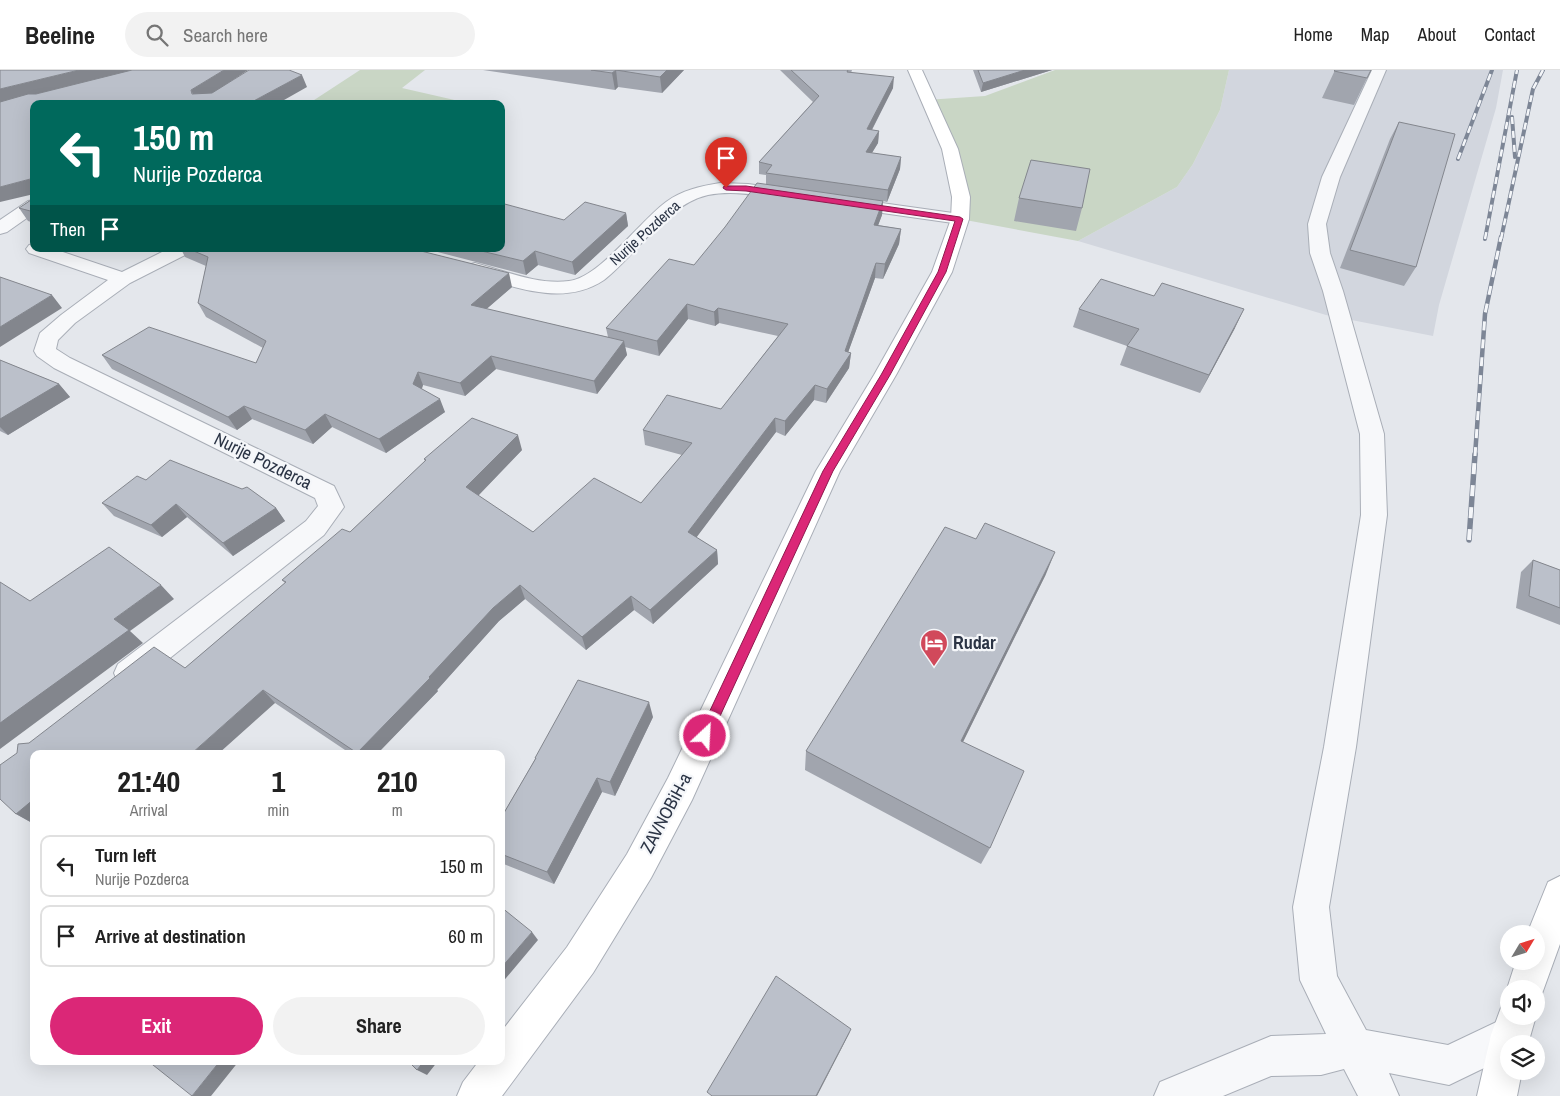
<!DOCTYPE html>
<style>
body{margin:0;font-family:"Archivo Narrow",sans-serif;background:#f2f2f2;color:#222;height:100vh;display:flex;flex-direction:column;font-size:19px;white-space:nowrap}
*{box-sizing:border-box;margin:0}
p{font-size:16px;color:#767676}
.icon{flex:none;width:28px;height:28px;fill:none;stroke:currentColor;stroke-width:2;stroke-linecap:round;stroke-linejoin:round}
.map{position:relative;flex:1;overflow:hidden}
.side{position:absolute;left:30px;top:680px;width:475px;height:315px;display:flex;flex-direction:column;background:#fff;border-radius:10px;box-shadow:0 5px 20px #0002}
.side>*{flex:none}
.guide{position:absolute;left:30px;top:30px;width:475px;height:152px;border-radius:10px;box-shadow:0 5px 20px #0002;background:#00695c;color:#fff;overflow:hidden}
.needle{width:32px;rotate:52deg}
.fabs{position:absolute;left:1500px;top:855px;display:grid;gap:10px}
.fabs a{display:grid;place-items:center;width:45px;height:45px;border-radius:50%;background:#fff;box-shadow:0 5px 20px #0002;font-size:25px}
.pin{position:absolute;display:grid;place-items:center;width:42px;height:42px;color:#fff;margin:-51px -21px;border-radius:50% 50% 50% 0;rotate:-45deg;box-shadow:0 0 5px #0007}
.pin .icon{rotate:45deg}
.me{position:absolute;width:55px;margin:-28px;rotate:25deg;stroke-linejoin:round;filter:drop-shadow(0 0 4px #0008)}
.turn{display:flex;align-items:center;gap:18px;height:105px;padding:0 20px;font-size:22px}
.turn .icon{width:65px;height:65px;stroke-width:2.5}
.turn b{display:block;font-size:35px;line-height:42px}
.then{display:flex;align-items:center;height:48px;padding:0 20px;background:#0003;gap:10px;font-size:19px}
.eta{display:flex;justify-content:space-evenly;align-items:center;height:85px;text-align:center}
.eta b{font-size:30px;font-weight:800;line-height:35px}
.primary-button{display:flex;gap:10px;margin-top:auto;padding:10px 20px}
.primary-button a{flex:1;height:58px;border-radius:30px;background:#db2777;color:#fff;font-size:20px;font-weight:800;line-height:58px;text-align:center}
.primary-button a+a{background:#f2f2f2;color:#222}
ul{padding:0;list-style:none}
li{display:flex;align-items:center;gap:15px;height:62px;margin:0 10px 8px;padding:0 10px;border:2px solid #e0e0e0;border-radius:10px}
li div{flex:1}
li b{display:block;font-size:19px}
li em{font-style:normal}
header{display:flex;align-items:center;gap:30px;box-sizing:border-box;height:70px;padding:0 25px;background:#fff;border-bottom:1px solid #e0e0e0}
header strong{font-size:24px}
nav{display:flex;gap:28px;margin-inline-start:auto;font-size:18px}
.search{width:350px;height:45px;background:#f2f2f2;display:flex;align-items:center;gap:12px;box-sizing:border-box;padding:0 18px;border-radius:28px;color:#767676;font-size:19px}
.map>svg:first-child{display:block}
</style>
<header>
<strong>Beeline</strong>
<div class="search"><svg class="icon" aria-label="search" viewBox="0 0 24 24"><circle cx="10" cy="10" r="6"/><path d="M15 15l6 6"/></svg>Search here</div>
<nav><a>Home</a><a>Map</a><a>About</a><a>Contact</a></nav>
</header>
<div class="map">
<svg width="1560" height="1026" viewBox="0 0 1560 1026">
<rect width="100%" height="100%" fill="#e4e7ec"/>
<path fill="#d2d6de" d="M1229 0H1503L1496 38 1439 235 1433 266 1326 245 1078 171 1177 117 1193 94 1220 40Z"/>
<path fill="#c9d6c5" d="M360 0H425L402 18 472 34H308Z
M1055 0H1229L1220 40 1193 94 1177 117 1078 171 960 149 946 82 926 30 985 26Z"/>
<g fill="none" stroke-linecap="round" stroke-linejoin="round">
<g stroke="#a9aeb7" stroke-width="2">
<path id="minor" d="M1372 0H1386L1340 107 1326 154 1330 183 1343 221 1384 364 1387 445 1356 677 1329 837 1337 906 1366 960 1448 975 1509 946 1524 951 1529 965 1526 974H1509V986L1449 1015 1389 1003 1399 1026H1358L1344 999 1321 1005 1271 1006 1223 1026H1154L1160 1012 1271 966 1326 964 1300 910 1293 837 1324 677 1361 445 1360 364 1323 221 1310 183 1308 154 1322 107Z
M720 113 748 114 789 120 795 121 798 125 795 129 789 130C763 126 735 120 708 125 667 134 636 185 604 210 562 238 512 216 468 203L465 199 468 195 475 193C506 201 537 215 569 211 599 208 640 151 666 132 682 120 701 116 720 113Z
M846 128 960 144 966 145 969 149 966 153 960 154 840 137 837 133 840 129Z
M34 130V143L7 162 0 164V150L28 131Z
M34 174V179H54L122 202 168 179H191L189 183 130 213 75 253 58 270 56 279 70 288 334 416 344 437 324 465 140 612 129 616 118 612 114 603 118 594 306 451 318 436 315 428 54 298 37 286 34 281 40 263 61 245 108 210 29 183 26 179 29 175Z"/>
</g>
<g stroke="#a9aeb7" stroke-width="2">
<path id="secondary" d="M908 0H922L958 79 970 127 969 149 952 202 896 305 840 401 692 730 651 808 593 903 502 1026H457L463 1012 479 991H501V962L567 877 627 784 668 708 816 401 874 305 932 202 951 149 952 127 942 79Z
M1560 806V874L1539 932 1536 934V919H1509V923L1507 919 1516 891H1536V864H1527L1548 812Z
M1509 930V946H1536L1528 974H1509V1001H1522L1517 1026H1477L1491 965 1503 932Z"/>
</g>
<use href="#minor" fill="#f7f8fa" fill-rule="evenodd"/>
<use href="#secondary" fill="#fff" fill-rule="evenodd"/>
<g stroke="#7d8696" stroke-width="4">
<path id="rail-far2" d="M1512 47 1515 87
M1458 89 1492 0
M1485 169 1517 0
M1501 169 1533 19 1543 0"/>
</g>
<g stroke="#7d8696" stroke-width="4.5">
<path id="rail-far1" d="M1475 386 1485 244 1501 167"/>
</g>
<g stroke="#7d8696" stroke-width="5.5">
<path id="rail" d="M1469 470 1475 384"/>
</g>
<use href="#rail-far2" stroke="#f4f6f9" stroke-width="2.5" stroke-dasharray="7" stroke-linecap="butt"/>
<use href="#rail-far1" stroke="#f4f6f9" stroke-width="3" stroke-dasharray="9" stroke-linecap="butt"/>
<use href="#rail" stroke="#f4f6f9" stroke-width="4" stroke-dasharray="11" stroke-linecap="butt"/>
</g>
<path fill="#a1a5ae" d="M483 0H684L662 23 618 17 615 20Z
M780 0H852L851 3 893 18 872 60 879 61 878 73 872 83 901 87 900 99 887 132 883 131 882 145 878 155 901 159 899 174 883 209 875 208 848 282 851 283 849 298 826 333 814 330 785 366 776 362 696 467 717 480 718 494 653 554 634 540 586 580 525 529 499 551 437 620 438 621 377 684H351L275 633 34 684V754L16 744 29 673 185 598 285 513 282 510 350 462 425 391 424 389 522 380 478 426 533 462 641 433 682 385 645 375 643 360 721 339 778 266 719 253 715 256 688 249 659 286 625 277 627 285 597 324 496 299 465 326 423 315 422 319 445 342 386 383 332 357 313 374 252 349 237 360 112 299 102 285 256 293 263 278 206 247 198 233 206 196 185 187 181 179H413L512 217 486 239 608 267 606 258 694 195 766 115V105L759 104V92L813 32Z
M973 0H1052L981 22Z
M1335 0 1367 8 1354 35 1322 28Z
M1399 52 1416 197 1404 216 1340 198 1390 69Z
M34 128V153L28 151 19 138Z
M1019 128 1082 138 1076 161 1014 151Z
M626 143 628 156 575 205 538 195 526 205 426 179H501L564 150Z
M1154 226 1235 258 1200 323 1120 295 1127 276 1073 257 1079 239Z
M0 290 59 314 70 327 8 365 0 361Z
M146 410 276 438 285 451 233 486 187 447 162 467 114 446 102 433Z
M1533 490 1560 500V555L1516 538 1521 502Z
M1046 504 963 672 990 778 981 794 805 700 806 681Z
M653 647 615 726 602 722 554 814 501 793V748L535 689V688Z"/>
<path fill="#83868d" d="M79 0H136L0 33V19Z
M224 0H248L197 34 191 20Z
M616 0 618 17 615 20 612 3Z
M667 0H684L662 23 660 7Z
M1025 0H1052L981 22 983 13Z
M302 5 307 17 277 34H248Z
M894 7 893 18 866 71 867 59Z
M879 61 878 73 865 94 866 82Z
M901 87 900 99 887 132 888 120Z
M34 108V124L0 132V117Z
M883 131 882 145 873 169 874 155Z
M626 143 628 156 575 205 572 192Z
M901 159 899 174 883 209 885 194Z
M535 181 538 195 526 205 523 191Z
M876 193 875 208 845 291 851 283 849 298 826 333 827 319 845 281Z
M509 203 512 217 475 249 471 235Z
M52 225 62 238 0 277V257Z
M687 234 688 249 659 286 657 271Z
M718 238 719 253 715 256 714 242Z
M1244 239 1235 258 1200 323 1209 305Z
M624 271 627 285 597 324 594 311Z
M491 286 496 299 465 326 460 313Z
M418 302 423 315 418 328 413 314Z
M59 314 70 327 8 365 0 357V349Z
M815 315 814 330 785 366V351Z
M440 329 445 342 386 383 379 369Z
M244 336 252 349 237 360 228 347Z
M325 344 332 357 313 374 305 360Z
M775 348 776 362 690 476 688 462Z
M518 365 522 380 472 432 466 417Z
M176 434 187 447 162 467 151 455Z
M276 438 285 451 233 486 223 473Z
M717 480 718 494 653 554 650 540Z
M1055 482 1046 504 954 690 961 671Z
M161 515 174 529 130 561 143 573 0 679V653L114 549Z
M520 515 525 529 499 551 437 620 438 621 377 684H358L357 683 493 538Z
M631 526 634 540 586 580 582 567Z
M263 620 275 633 218 684H191Z
M649 632 653 647 615 726 610 712Z
M597 708 602 722 554 814 547 802Z
M34 729V754L16 744Z
M532 862 538 870 501 914V898Z
M851 959 849 964 817 1026H816Z
M220 991H239L211 1026H192Z
M424 991H438L427 1005 417 1000Z"/>
<path fill="#bbc0ca" stroke="#83868d" d="M0 0H79L0 19Z
M132 0H224L191 20 192 24 212 23 249 0H289L302 5 248 34H34V108L0 117V32L28 24H36Z
M591 0H667L660 7 616 0 612 3Z
M791 0H848L847 2 894 7 867 59 879 61 866 82 901 87 888 120 766 103 772 95 759 92 819 26Z
M978 0H1025L983 13Z
M1335 0H1371L1367 8 1334 1Z
M1399 52 1455 64 1416 197 1350 180Z
M1031 90 1090 99 1082 138 1019 128Z
M757 113 883 131 874 155 901 159 885 194 876 193 845 281 851 283 827 319 815 315 785 351 775 348 688 462 717 480 650 540 631 526 582 567 520 515 493 538 429 607 430 608 357 683 263 620 191 684H34V729L16 744 0 729V695L17 683 18 674 29 673 154 577 185 598 286 512 282 510 342 459 350 462 426 390 424 389 472 348 518 365 466 417 533 462 594 408 641 433 692 373 643 360 667 325 721 339 788 254 718 238 714 242 687 234 657 271 606 258 669 189 694 195 725 157Z
M34 128V142L19 138Z
M585 132 626 143 572 192 535 181 523 191 473 179H501V133L564 150Z
M189 179H413L509 203 471 235 624 271 594 311 491 286 460 313 418 302 413 314 440 329 379 369 325 344 305 360 244 336 228 347 102 285 149 257 256 293 266 271 198 233 208 187Z
M0 207 52 225 0 257Z
M1101 209 1154 226 1162 213 1244 239 1209 305 1127 276 1139 259 1079 239Z
M0 290 59 314 0 349Z
M170 390 242 419 247 417 276 438 223 473 176 434 151 455 102 433 137 406 146 410Z
M985 453 1055 482 961 671 1024 701 990 778 806 681 945 457 976 469Z
M109 477 161 515 114 549 129 560 0 653V512L30 531Z
M1533 490 1560 500V538L1529 526Z
M578 610 649 632 610 712 597 708 547 802 501 784V748L536 688H535Z
M501 837 532 862 501 898Z
M776 906 851 959 816 1026H712L707 1022Z
M148 991H220L192 1026Z
M408 991H424L417 1000Z"/>
<path fill="#db2777" stroke="#8e194d" d="M724 116H746L960 147 963 149 946 202 890 305 833 401 709 670 705 672 700 670 698 666 823 401 881 305 938 202 955 151 746 121 726 120 723 118Z"/>
<defs>
<g id="hotel-pin" transform="scale(1.4375)"><path d="M0 17L-7.5 6A9.5 9.5 0 1 1 7.5 6Z" fill="#d1495b" stroke="#f4f6f9"/><path d="M-6-4.5h1.5V1H6V5H4.5V3h-9V5H-6ZM-4 0a1.8 1.8 0 1 1 3.6 0ZM.5 0V-2.5h3Q6-2.5 6 0Z" fill="#fff"/></g>
</defs>
<g fill-rule="evenodd">
<use href="#hotel-pin" x="934" y="573"/>
</g>
<g text-anchor="middle" stroke-width="4.5" stroke-linejoin="round" paint-order="stroke">
<g font-size="15" fill="#2b3445" stroke="#f4f6f9">
<text transform="translate(645 163) rotate(-42)" y="5">Nurije Pozderca</text>
</g>
<g font-size="18" fill="#2b3445" stroke="#f4f6f9">
<text transform="translate(263 391) rotate(26)" y="6">Nurije Pozderca</text>
<text transform="translate(666 743) rotate(-62)" y="6">ZAVNOBiH-a</text>
</g>
<g font-size="18" font-weight="bold" fill="#2b3445" stroke="#f4f6f9" text-anchor="start">
<text x="953" y="579">Rudar</text>
</g>
</g>
</svg>
<div class="fabs">
<a><svg class="needle" viewBox="-14 -14 28 28"><path d="M0-13l5 13h-10z" fill="#e53935"/><path d="M0 13l5-13h-10z" fill="#767676"/></svg></a>
<a><svg class="icon" aria-label="sound" viewBox="0 0 24 24"><path d="M4 9h4l5-4v14l-5-4H4zM17 9q2 3 0 6"/></svg></a>
<a><svg class="icon" aria-label="layers" viewBox="0 0 24 24"><path d="M12 4l9 5-9 5-9-5zM3 14l9 5 9-5"/></svg></a>
</div>
<div class="pin" style="left:726px;top:118px;background:#d93025"><svg class="icon" aria-label="arrive" viewBox="0 0 24 24"><path d="M6 21V4h12l-3 4 3 4H6"/></svg></div>
<svg class="me" style="left:705px;top:666px" viewBox="-20 -20 40 40"><circle r="17" fill="#db2777" stroke="#fff" stroke-width="3"/><path d="M0-11L8 9 0 5-8 9z" fill="#fff"/></svg>
<div class="guide">
<div class="turn"><svg class="icon" aria-label="left" viewBox="0 0 24 24"><path d="M17 20v-9H6M10 6l-5 5 5 5"/></svg><div><b>150 m</b>Nurije Pozderca</div></div>
<div class="then">Then<svg class="icon" aria-label="arrive" viewBox="0 0 24 24"><path d="M6 21V4h12l-3 4 3 4H6"/></svg></div>
</div>
<section class="side">
<div class="eta">
<div><b>21:40</b><p>Arrival</p></div>
<div><b>1</b><p>min</p></div>
<div><b>210</b><p>m</p></div>
</div>
<ul>
<li><svg class="icon" aria-label="left" viewBox="0 0 24 24"><path d="M17 20v-9H6M10 6l-5 5 5 5"/></svg><div><b>Turn left</b><p>Nurije Pozderca</p></div><em>150 m</em></li>
<li><svg class="icon" aria-label="arrive" viewBox="0 0 24 24"><path d="M6 21V4h12l-3 4 3 4H6"/></svg><div><b>Arrive at destination</b></div><em>60 m</em></li>
</ul>
<div class="primary-button"><a>Exit</a><a>Share</a></div>
</section>
</div>
